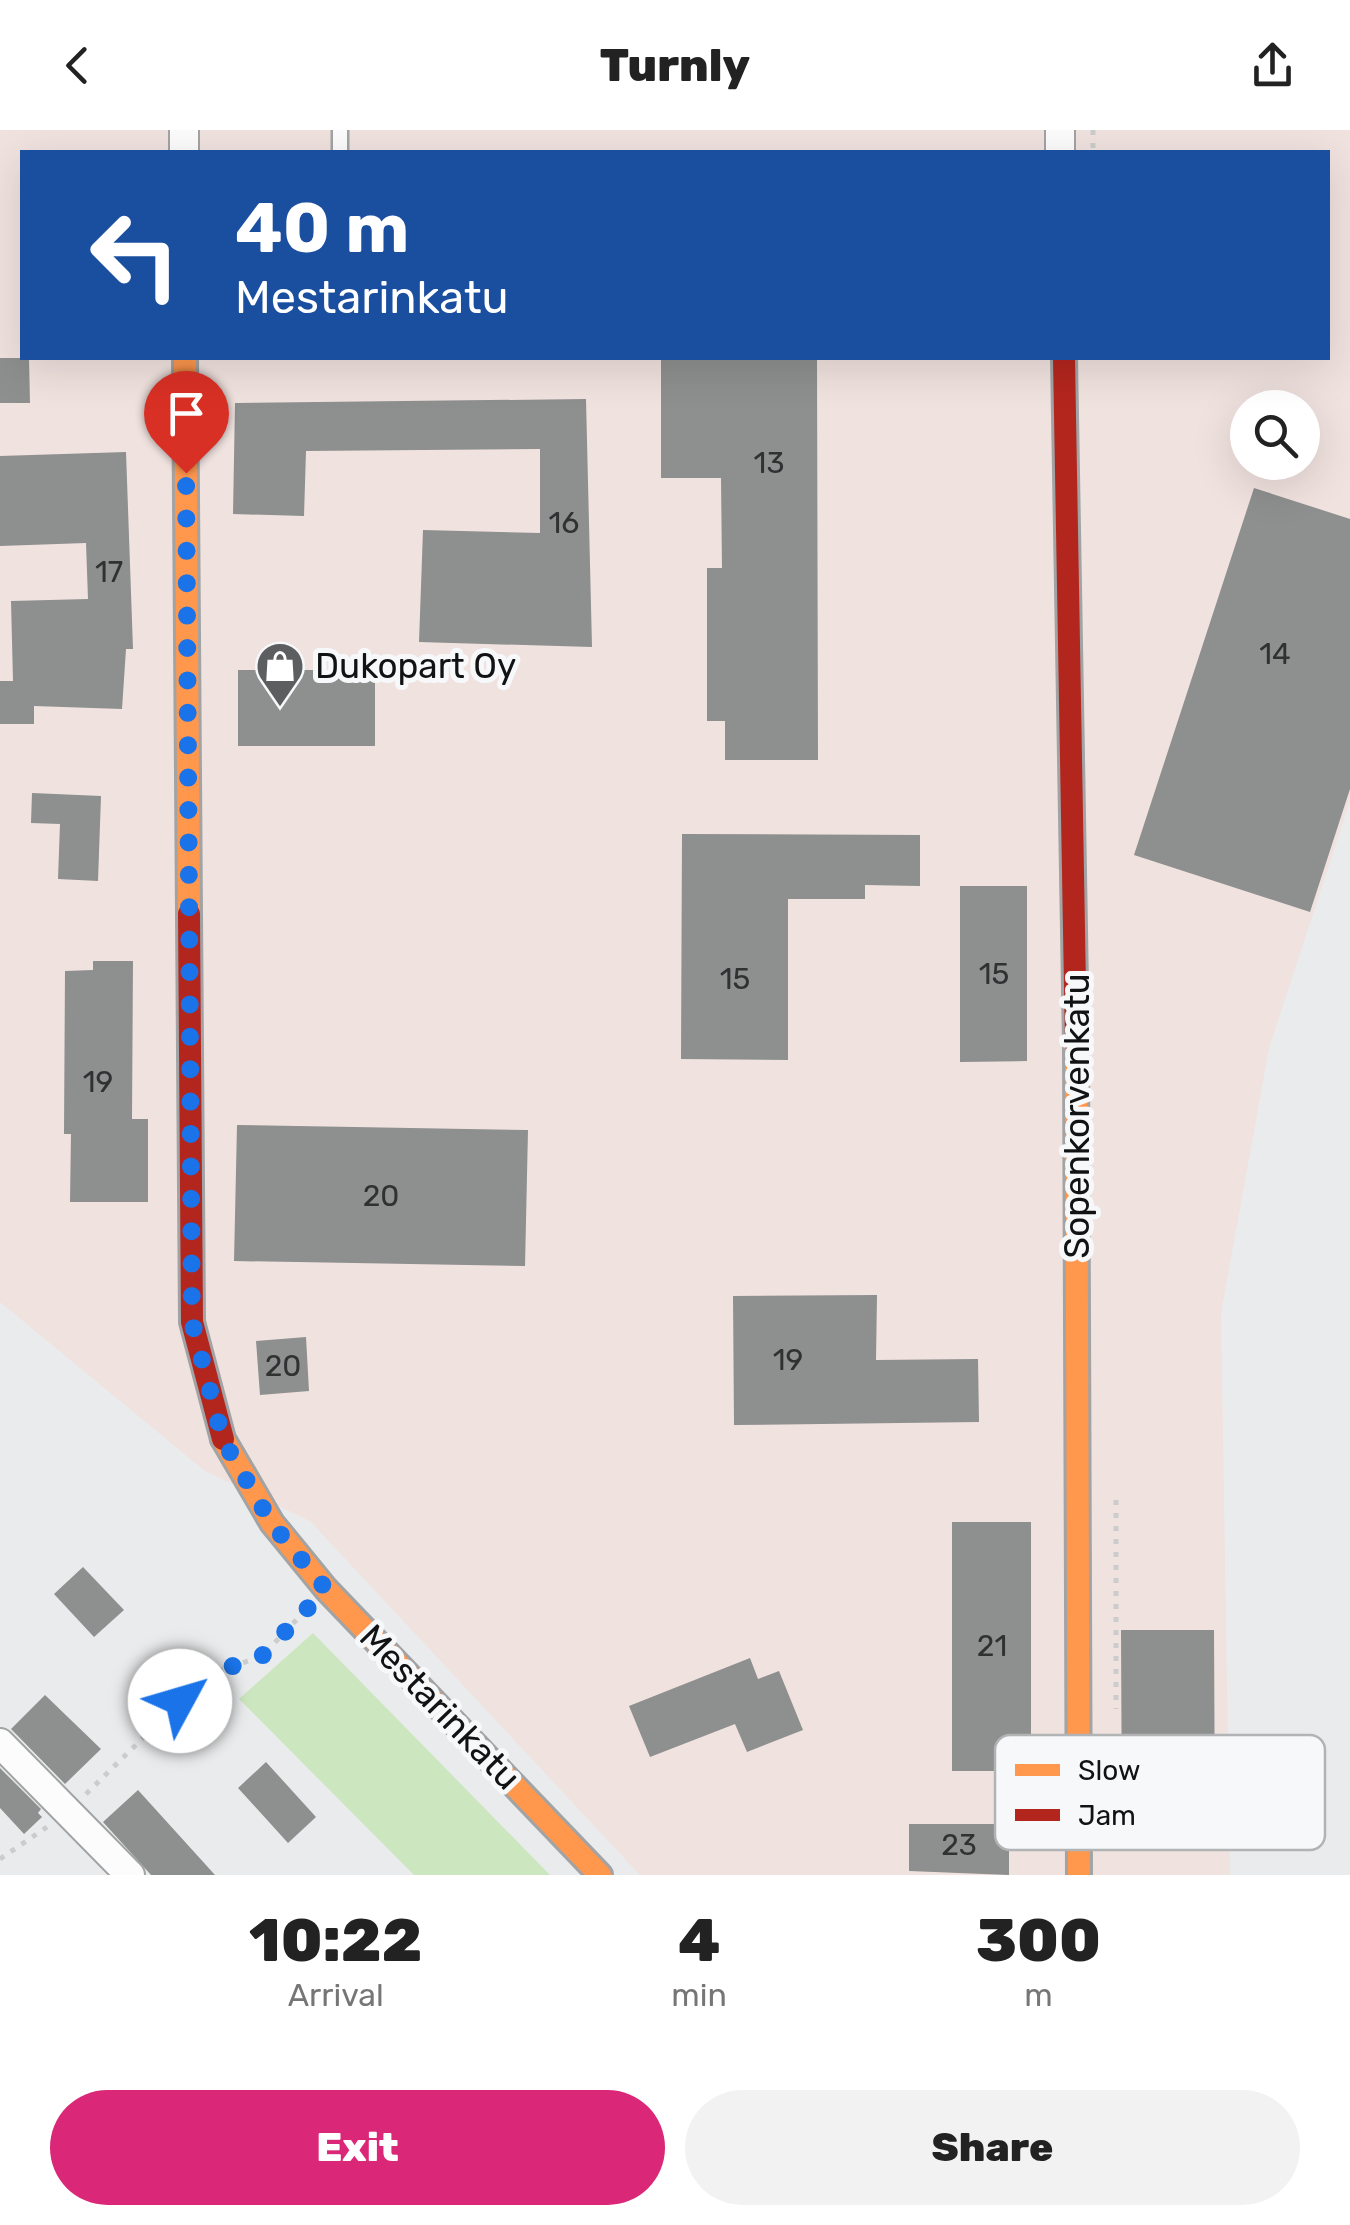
<!DOCTYPE html>
<style>
body{margin:0;font-family:Rubik,sans-serif;background:#f2f2f2;color:#222;height:100vh;display:flex;flex-direction:column;font-size:38px;white-space:nowrap}
*{box-sizing:border-box;margin:0}
p{font-size:32px;color:#767676}
.icon{flex:none;width:55px;height:55px;fill:none;stroke:currentColor;stroke-width:2;stroke-linecap:round;stroke-linejoin:round}
.map{position:relative;height:1745px;overflow:hidden}
.details{display:flex;flex-direction:column;background:#fff;flex:1}
.details>*{flex:none}
.hud{position:absolute;left:20px;top:20px;width:1310px;height:210px;border-radius:0px;box-shadow:0 10px 40px #0002;background:#1a4fa0;color:#fff;overflow:hidden}
.buttons{position:absolute;left:1230px;top:260px;display:grid;gap:20px}
.buttons a{display:grid;place-items:center;width:90px;height:90px;border-radius:50%;background:#fff;box-shadow:0 10px 40px #0002;font-size:50px}
.pin{position:absolute;display:grid;place-items:center;width:85px;height:85px;color:#fff;margin:-102px -42px;border-radius:50% 50% 50% 0;rotate:-45deg;box-shadow:0 0 10px #0007}
.pin .icon{rotate:45deg}
.me{position:absolute;width:110px;margin:-55px;rotate:51deg;stroke-linejoin:round;filter:drop-shadow(0 0 8px #0008)}
.turn{display:flex;align-items:center;gap:35px;height:210px;padding:0 50px;font-size:45px}
.turn .icon{width:130px;height:130px;stroke-width:2.5}
.turn b{display:block;font-size:70px;line-height:85px}
.eta{display:flex;justify-content:space-evenly;align-items:center;height:170px;text-align:center}
.eta b{font-size:60px;font-weight:800;line-height:70px}
.cta{display:flex;gap:20px;margin-top:auto;padding:20px 50px}
.cta a{flex:1;height:115px;border-radius:60px;background:#db2777;color:#fff;font-size:40px;font-weight:800;line-height:115px;text-align:center}
.cta a+a{background:#f2f2f2;color:#222}
header{display:flex;justify-content:space-between;align-items:center;height:130px;padding:0 50px;background:#fff;font-size:45px;font-weight:800}
.map>svg:first-child{display:block}
</style>
<header><svg class="icon" aria-label="back" viewBox="0 0 24 24"><path d="M15 5l-7 7 7 7"/></svg>Turnly<svg class="icon" aria-label="share" viewBox="0 0 24 24"><path d="M12 15V3M7 8l5-5 5 5M5 13v7h14v-7"/></svg></header>
<div class="map">
<svg width="1350" height="1745" viewBox="0 0 1350 1745">
<rect width="100%" height="100%" fill="#eaebec"/>
<path fill="#f0e2df" fill-rule="evenodd" d="M0 0H1350V671L1269 918 1221 1183 1230 1745H640L310 1391 205 1341 0 1172ZM22 22H1328V228H22ZM1248 278H1302V332H1248Z"/>
<path fill="#cce7c0" d="M313 1503 550 1745H414L239 1569Z"/>
<path fill="#8e8f8f" d="M0 228H29L30 273H0Z
M661 228H817L818 630H725V591H707V438H722L721 348H661Z
M586 269 592 517 419 512 423 400 540 403V319L306 321 304 386 233 384 235 273Z
M126 322 133 519H126L122 579 34 576V594H0V551H13L11 471 88 469 86 413 0 416V326Z
M1254 358 1350 389V659L1310 782 1134 725Z
M238 540H375V616H238Z
M32 663 101 666 98 751 58 749 60 694 31 693Z
M682 704 920 705V756L865 755V769H788V930L681 929Z
M960 756H1027V931L960 932Z
M93 831H133L132 989H148V1072H70L71 1004H64L65 841 93 840Z
M237 995 528 1000 525 1136 234 1131Z
M877 1165 876 1230 978 1229 979 1292 734 1295 733 1166Z
M306 1207 309 1261 260 1265 256 1211Z
M952 1392H1031V1641H952Z
M83 1437 124 1480 94 1507 54 1464Z
M1121 1500H1214L1215 1702H1122Z
M750 1528 758 1549 779 1541 803 1600 747 1622 735 1594 650 1627 629 1576Z
M45 1565 101 1619 65 1654 11 1599Z
M266 1632 316 1687 288 1713 238 1658Z
M0 1638 41 1679 38 1683 42 1687 24 1704 0 1678Z
M138 1660 215 1745H151L103 1692Z
M909 1694H1009V1745L909 1741Z"/>
<g fill="none" stroke-linecap="round" stroke-linejoin="round">
<g stroke="#a2a3a4" stroke-width="19">
<path id="lane" d="M340 22V0"/>
</g>
<g stroke="#a2a3a4" stroke-width="32">
<path id="street" d="M184 0V22
M1060 0V22
M0 1613 130 1745"/>
</g>
<g stroke="#a2a3a4" stroke-width="28">
<path id="slow" d="M185 228 189 784
M1076 914 1079 1745
M223 1309 272 1393 326 1459 600 1745"/>
</g>
<g stroke="#a2a3a4" stroke-width="28">
<path id="jam" d="M1064 228 1076 914
M189 784 192 1192 223 1309"/>
</g>
<path stroke="#cbcccc" stroke-width="5" stroke-dasharray="5 8" stroke-linecap="butt" d="M1093 0V22
M1116 1370V1579
M86 1664 208 1544 261 1527 304 1482
M0 1729 47 1697"/>
<use href="#lane" stroke="#fcfcfc" stroke-width="14"/>
<use href="#street" stroke="#fcfcfc" stroke-width="28"/>
<use href="#slow" stroke="#ff974d" stroke-width="22"/>
<use href="#jam" stroke="#b3261e" stroke-width="22"/>
</g>
<g fill="none" stroke-linecap="round" stroke-linejoin="round">
<path stroke="#1a73e8" stroke-width="18" stroke-dasharray="0 32.4" d="M180 1571 208 1544 261 1527 326 1459 272 1394 223 1310 192 1192 186 343"/>
</g>
<defs>
<g id="shop-pin" transform="scale(2.5)"><path d="M0 17L-7.5 6A9.5 9.5 0 1 1 7.5 6Z" fill="#5d5e5f" stroke="#f6f8fa"/><path d="M-5-2.5h2.3a2.7 3.5 0 0 1 5.4 0H5L5.5 6h-11ZM-1.5-2.5h3a1.5 2.3 0 0 0-3 0Z" fill="#fff"/></g>
</defs>
<g fill-rule="evenodd">
<use href="#shop-pin" x="280" y="536"/>
</g>
<g text-anchor="middle" stroke-width="10" stroke-linejoin="round" paint-order="stroke">
<g font-size="30" fill="#303132">
<text x="769" y="343">13</text>
<text x="564" y="403">16</text>
<text x="109" y="452">17</text>
<text x="1275" y="534">14</text>
<text x="994" y="854">15</text>
<text x="735" y="859">15</text>
<text x="98" y="962">19</text>
<text x="381" y="1076">20</text>
<text x="788" y="1240">19</text>
<text x="283" y="1246">20</text>
<text x="992" y="1526">21</text>
<text x="959" y="1725">23</text>
</g>
<g font-size="35" fill="#111213" stroke="#f6f8fa" text-anchor="start">
<text x="315" y="548">Dukopart Oy</text>
</g>
<g font-size="35" fill="#111213" stroke="#f6f8fa">
<text transform="translate(1077 986) rotate(-90)" y="12">Sopenkorvenkatu</text>
<text transform="translate(440 1577) rotate(46)" y="12">Mestarinkatu</text>
</g>
</g>
<rect x="995" y="1605" width="330" height="115" rx="15" fill="#f6f8fa" stroke="#b1b3b5" stroke-width="2.5"/>
<rect x="1015" y="1634" width="45" height="12" fill="#ff974d"/>
<rect x="1015" y="1679" width="45" height="12" fill="#b3261e"/>
<g font-size="28" fill="#111213">
<text x="1078" y="1650">Slow</text>
<text x="1078" y="1695">Jam</text>
</g>
</svg>
<div class="buttons">
<a><svg class="icon" aria-label="search" viewBox="0 0 24 24"><circle cx="10" cy="10" r="6"/><path d="M15 15l6 6"/></svg></a>
</div>
<div class="pin" style="left:186px;top:343px;background:#d93025"><svg class="icon" aria-label="arrive" viewBox="0 0 24 24"><path d="M6 21V4h12l-3 4 3 4H6"/></svg></div>
<svg class="me" style="left:180px;top:1571px" viewBox="-20 -20 40 40"><circle r="19" fill="#fff"/><path d="M0-13L10 11 0 6-10 11z" fill="#1a73e8"/></svg>
<div class="hud">
<div class="turn"><svg class="icon" aria-label="left" viewBox="0 0 24 24"><path d="M17 20v-9H6M10 6l-5 5 5 5"/></svg><div><b>40 m</b>Mestarinkatu</div></div>
</div>
</div>
<section class="details">
<div class="eta">
<div><b>10:22</b><p>Arrival</p></div>
<div><b>4</b><p>min</p></div>
<div><b>300</b><p>m</p></div>
</div>
<div class="cta"><a>Exit</a><a>Share</a></div>
</section>
